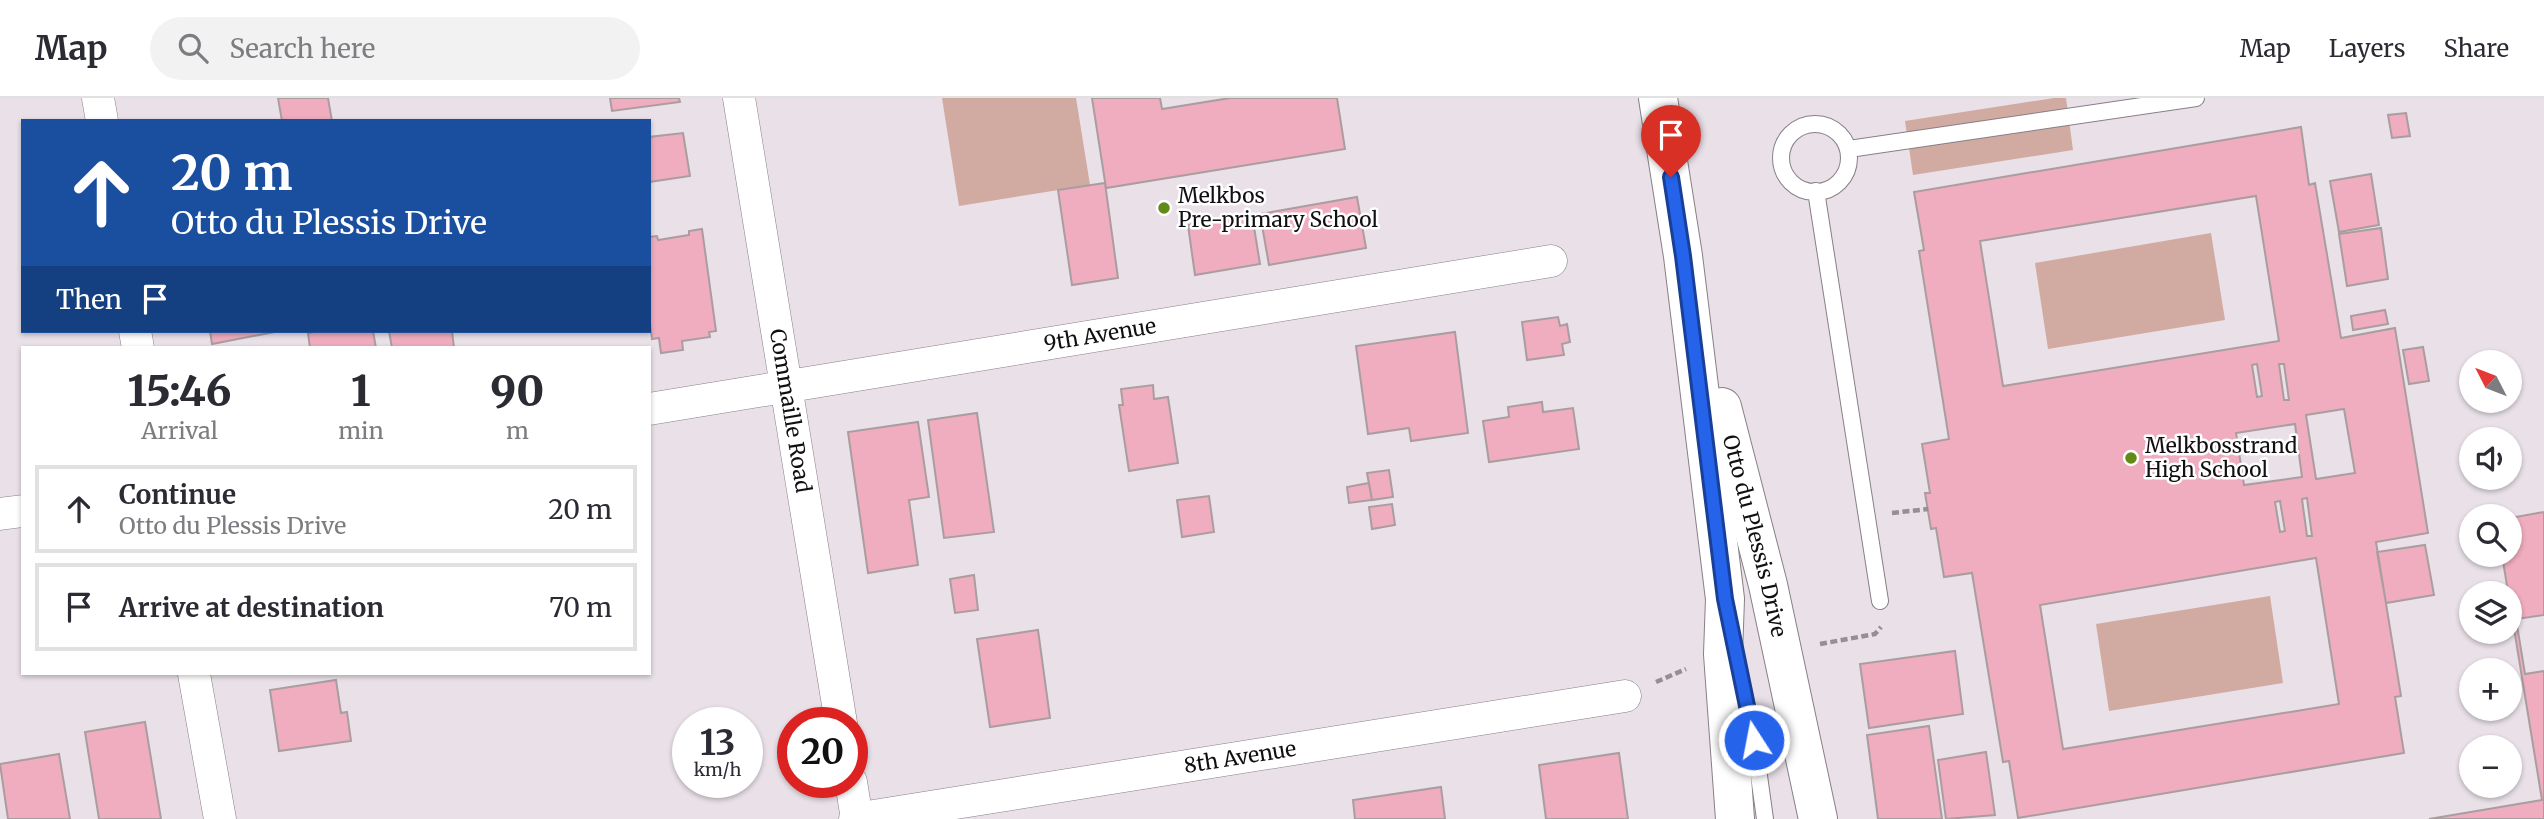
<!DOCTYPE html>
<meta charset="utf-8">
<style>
body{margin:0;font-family:Merriweather,serif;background:#f2f2f3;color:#2b2b33;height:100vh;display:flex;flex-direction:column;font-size:26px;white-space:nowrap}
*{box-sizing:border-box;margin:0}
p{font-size:23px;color:#7c7c81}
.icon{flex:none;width:38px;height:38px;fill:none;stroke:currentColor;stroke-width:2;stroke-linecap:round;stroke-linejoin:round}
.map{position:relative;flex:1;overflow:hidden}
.drawer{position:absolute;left:21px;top:248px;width:630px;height:329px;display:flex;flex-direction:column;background:#fff;border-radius:0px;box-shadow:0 2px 5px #0004}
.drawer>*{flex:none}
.hud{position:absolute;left:21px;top:21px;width:630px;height:214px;border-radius:0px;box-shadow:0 2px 5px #0004;background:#1a4fa0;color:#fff;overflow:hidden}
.needle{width:46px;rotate:312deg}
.fabs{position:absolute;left:2459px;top:252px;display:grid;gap:14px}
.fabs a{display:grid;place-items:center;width:63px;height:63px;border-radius:50%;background:#fff;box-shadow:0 2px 5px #0004;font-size:35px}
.speed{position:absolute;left:672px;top:609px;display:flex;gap:14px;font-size:35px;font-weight:700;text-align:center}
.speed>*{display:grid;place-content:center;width:91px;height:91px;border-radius:50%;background:#fff;box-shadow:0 2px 5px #0004;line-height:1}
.speed small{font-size:18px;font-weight:400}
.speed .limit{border:10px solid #d22;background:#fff;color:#111}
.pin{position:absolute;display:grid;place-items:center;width:60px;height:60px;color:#fff;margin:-72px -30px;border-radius:50% 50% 50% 0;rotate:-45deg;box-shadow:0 0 7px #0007}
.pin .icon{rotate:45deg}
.me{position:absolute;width:77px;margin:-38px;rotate:349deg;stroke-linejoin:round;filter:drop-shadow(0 0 5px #0008)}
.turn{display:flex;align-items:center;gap:24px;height:147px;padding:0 35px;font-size:32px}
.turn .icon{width:91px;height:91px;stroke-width:2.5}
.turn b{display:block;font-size:49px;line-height:60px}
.then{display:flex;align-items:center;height:66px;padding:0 35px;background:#0003;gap:14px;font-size:26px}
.eta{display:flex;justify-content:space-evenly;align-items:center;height:119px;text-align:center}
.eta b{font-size:42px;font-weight:800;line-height:49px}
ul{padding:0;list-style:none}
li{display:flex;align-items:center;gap:21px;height:88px;margin:0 14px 10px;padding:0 21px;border:4px solid #e1e1e2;border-radius:0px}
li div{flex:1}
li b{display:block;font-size:26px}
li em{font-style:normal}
header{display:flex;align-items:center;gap:42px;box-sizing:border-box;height:98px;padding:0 35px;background:#fff;border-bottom:2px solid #e1e1e2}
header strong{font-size:33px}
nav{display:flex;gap:38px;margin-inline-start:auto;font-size:24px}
.search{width:490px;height:63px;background:#f2f2f3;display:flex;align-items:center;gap:18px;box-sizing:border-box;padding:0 24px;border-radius:38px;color:#7c7c81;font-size:26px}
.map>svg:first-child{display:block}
</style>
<header>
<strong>Map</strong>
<div class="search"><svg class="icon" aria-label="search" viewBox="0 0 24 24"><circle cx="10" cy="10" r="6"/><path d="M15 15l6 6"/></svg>Search here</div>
<nav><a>Map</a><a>Layers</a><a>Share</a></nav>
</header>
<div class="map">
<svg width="2544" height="721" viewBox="0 0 2544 721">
<rect width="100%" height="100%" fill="#e9e0e8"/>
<path fill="#d1aaa1" d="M942 0H1076L1090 87 959 108Z
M2054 0H2066L2073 52 1913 77 1905 23Z
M2211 135 2225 222 2048 251 2035 165Z
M2270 498 2283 585 2109 613 2096 526Z"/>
<path fill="#efadbf" stroke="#aa9da0" stroke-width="2" fill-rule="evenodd" d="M278 0H328L332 23H282Z
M610 0H679L680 4 612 13Z
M1092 0H1160L1162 11 1230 0H1337L1345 51 1106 90Z
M2406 15 2410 38 2392 40 2388 17Z
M2301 29 2309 87 2315 85 2341 240 2395 230 2428 435 2376 444 2401 598 2395 599 2404 655 2018 720 2009 663 2003 664 1972 475 1944 479 1936 430 1931 431 1925 395H1930L1922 346 1949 341 1919 153 1924 152 1914 94ZM2256 98 2279 243 2003 288 1980 143ZM2257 266 2262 298 2257 299 2252 267ZM2279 266H2284L2289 302H2284ZM2344 311 2355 375 2316 381 2306 317ZM2295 326 2302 379 2244 387 2236 335ZM2307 400 2312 438H2307L2302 401ZM2280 403 2285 433 2280 434 2275 404ZM2316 460 2339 606 2063 651 2040 507Z
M683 35 690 78 649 84V39Z
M2371 76 2379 127 2339 134 2330 83Z
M1105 85 1118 180 1072 187 1058 92Z
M1357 99 1366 150 1269 167 1260 116Z
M1252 117 1260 166 1195 177 1188 127Z
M2381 130 2388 181 2347 188 2339 136Z
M702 131 716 233 709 234 710 239 682 243 683 252 661 255 659 240 652 241 649 218V139L657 138 658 142 689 137V133Z
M2385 212 2388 226 2353 232 2351 218Z
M1558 219 1560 228 1567 226 1570 244 1562 246 1564 257 1527 262 1522 224Z
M210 233H280L212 246Z
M321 233H373L376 250H310L308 235Z
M389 233H452L454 250H392Z
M1455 234 1468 335 1411 343 1409 330 1368 336 1356 248Z
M2423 249 2429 283 2409 286 2403 252Z
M1153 287 1154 301 1168 299 1178 365 1129 373 1119 307H1123L1121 291Z
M1542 304 1543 314 1573 310 1579 351 1489 364 1483 323 1509 319 1508 309Z
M977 315 994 434 944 440 928 322Z
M918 324 929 399 909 402 918 467 868 475 848 334Z
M1389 372 1393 399 1372 402 1367 375Z
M1369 385 1372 402 1349 405 1347 389Z
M1209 398 1214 434 1182 439 1177 402Z
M1392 406 1395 427 1372 431 1369 409Z
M2544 414V517L2516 521 2525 576 2544 573V721H2429L2542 702 2502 457H2510V420Z
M2425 447 2434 497 2386 505 2377 454Z
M974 477 978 512 955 515 950 481Z
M1038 532 1050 620 990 629 977 541Z
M1955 553 1963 616 1869 630 1860 566Z
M336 582 341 615 347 614 351 643 279 653 270 592Z
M145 624 161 721H99L85 634Z
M1929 628 1942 721H1878L1867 637Z
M1986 654 1995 717 1946 721 1938 662Z
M1619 655 1628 721H1546L1539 667Z
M59 656 70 721H8L0 666Z
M1441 689 1445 721H1355L1353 702Z"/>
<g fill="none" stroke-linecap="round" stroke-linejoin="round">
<g stroke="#887f87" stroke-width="18">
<path id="lane" d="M1781 60a34 34 0 1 1 68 0a34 34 0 1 1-68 0Z
M1849 51 2196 0
M1816 93 1880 503
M1741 582 1754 642 1765 721"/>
</g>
<g stroke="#887f87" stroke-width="33">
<g id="street">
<path d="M98 0 102 23"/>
<path id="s1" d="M739 0 841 625"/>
<path d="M135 233 138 250"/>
<path id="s2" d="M649 311 1551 163"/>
<path d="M0 416 23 413"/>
<path d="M194 576 220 721"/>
<path d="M851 684 857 721"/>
<path id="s3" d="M855 721 1625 598"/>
</g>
</g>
<g stroke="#887f87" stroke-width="40">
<g id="primary">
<path d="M1658 0 1683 158 1725 501 1723 556 1735 721"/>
<path id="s4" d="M1722 309 1768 487 1818 721"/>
</g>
</g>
<path stroke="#958e94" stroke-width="4.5" stroke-dasharray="7 3.5" stroke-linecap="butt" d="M1892 415 1928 411
M1820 546 1875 536 1881 529
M1656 584 1686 571"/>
<use href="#lane" stroke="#fff" stroke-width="16"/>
<use href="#street" stroke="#fff" stroke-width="32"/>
<use href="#primary" stroke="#fff" stroke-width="38"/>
</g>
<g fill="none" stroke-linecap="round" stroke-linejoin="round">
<g stroke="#184099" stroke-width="18">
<path id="route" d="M1671 79 1683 158 1725 501 1754 642"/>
</g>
<use href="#route" stroke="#2563eb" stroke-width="12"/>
</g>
<g fill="#618a17" stroke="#fff" stroke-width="2.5">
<circle cx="1164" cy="110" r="7"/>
<circle cx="2131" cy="360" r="7"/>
</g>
<g text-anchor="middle" stroke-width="5" stroke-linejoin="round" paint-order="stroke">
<g font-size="21" fill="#120f12" stroke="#fff" text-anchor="start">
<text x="1178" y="105">Melkbos<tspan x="1178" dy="24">Pre-primary School</tspan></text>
<text x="2145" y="355">Melkbosstrand<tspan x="2145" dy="24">High School</tspan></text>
</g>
<g font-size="21" fill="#120f12" stroke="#fff">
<text dy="7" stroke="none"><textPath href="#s2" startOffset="457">9th Avenue</textPath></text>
<text dy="7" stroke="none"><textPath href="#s1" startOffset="317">Commaille Road</textPath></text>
<text dy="7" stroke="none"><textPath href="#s4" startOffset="133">Otto du Plessis Drive</textPath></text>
<text dy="7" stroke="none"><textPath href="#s3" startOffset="390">8th Avenue</textPath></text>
</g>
</g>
</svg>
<div class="fabs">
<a><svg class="needle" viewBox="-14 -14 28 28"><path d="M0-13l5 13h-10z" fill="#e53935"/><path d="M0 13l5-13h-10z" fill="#7c7c81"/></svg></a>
<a><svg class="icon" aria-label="sound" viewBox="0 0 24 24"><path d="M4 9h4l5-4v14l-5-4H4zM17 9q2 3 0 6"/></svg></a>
<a><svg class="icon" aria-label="search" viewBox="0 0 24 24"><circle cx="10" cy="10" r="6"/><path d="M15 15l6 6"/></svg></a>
<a><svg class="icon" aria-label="layers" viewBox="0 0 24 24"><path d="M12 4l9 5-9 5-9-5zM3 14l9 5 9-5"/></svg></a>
<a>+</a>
<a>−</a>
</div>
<div class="speed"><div>13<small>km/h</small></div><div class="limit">20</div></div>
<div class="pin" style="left:1671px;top:79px;background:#d93025"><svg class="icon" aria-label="arrive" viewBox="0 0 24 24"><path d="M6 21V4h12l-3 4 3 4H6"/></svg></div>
<svg class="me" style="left:1754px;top:642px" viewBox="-20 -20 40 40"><circle r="17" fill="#2563eb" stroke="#fff" stroke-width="3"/><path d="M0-11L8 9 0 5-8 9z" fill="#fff"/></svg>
<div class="hud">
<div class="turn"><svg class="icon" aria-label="ahead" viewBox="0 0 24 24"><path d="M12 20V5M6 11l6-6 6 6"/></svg><div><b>20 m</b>Otto du Plessis Drive</div></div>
<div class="then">Then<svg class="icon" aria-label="arrive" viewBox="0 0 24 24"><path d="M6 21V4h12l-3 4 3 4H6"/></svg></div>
</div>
<section class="drawer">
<div class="eta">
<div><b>15:46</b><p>Arrival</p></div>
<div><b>1</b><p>min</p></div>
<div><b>90</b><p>m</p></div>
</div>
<ul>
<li><svg class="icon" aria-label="ahead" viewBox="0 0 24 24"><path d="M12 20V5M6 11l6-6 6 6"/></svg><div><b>Continue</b><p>Otto du Plessis Drive</p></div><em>20 m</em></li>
<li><svg class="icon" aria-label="arrive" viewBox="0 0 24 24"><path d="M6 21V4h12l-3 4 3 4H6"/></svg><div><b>Arrive at destination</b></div><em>70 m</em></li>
</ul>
</section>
</div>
